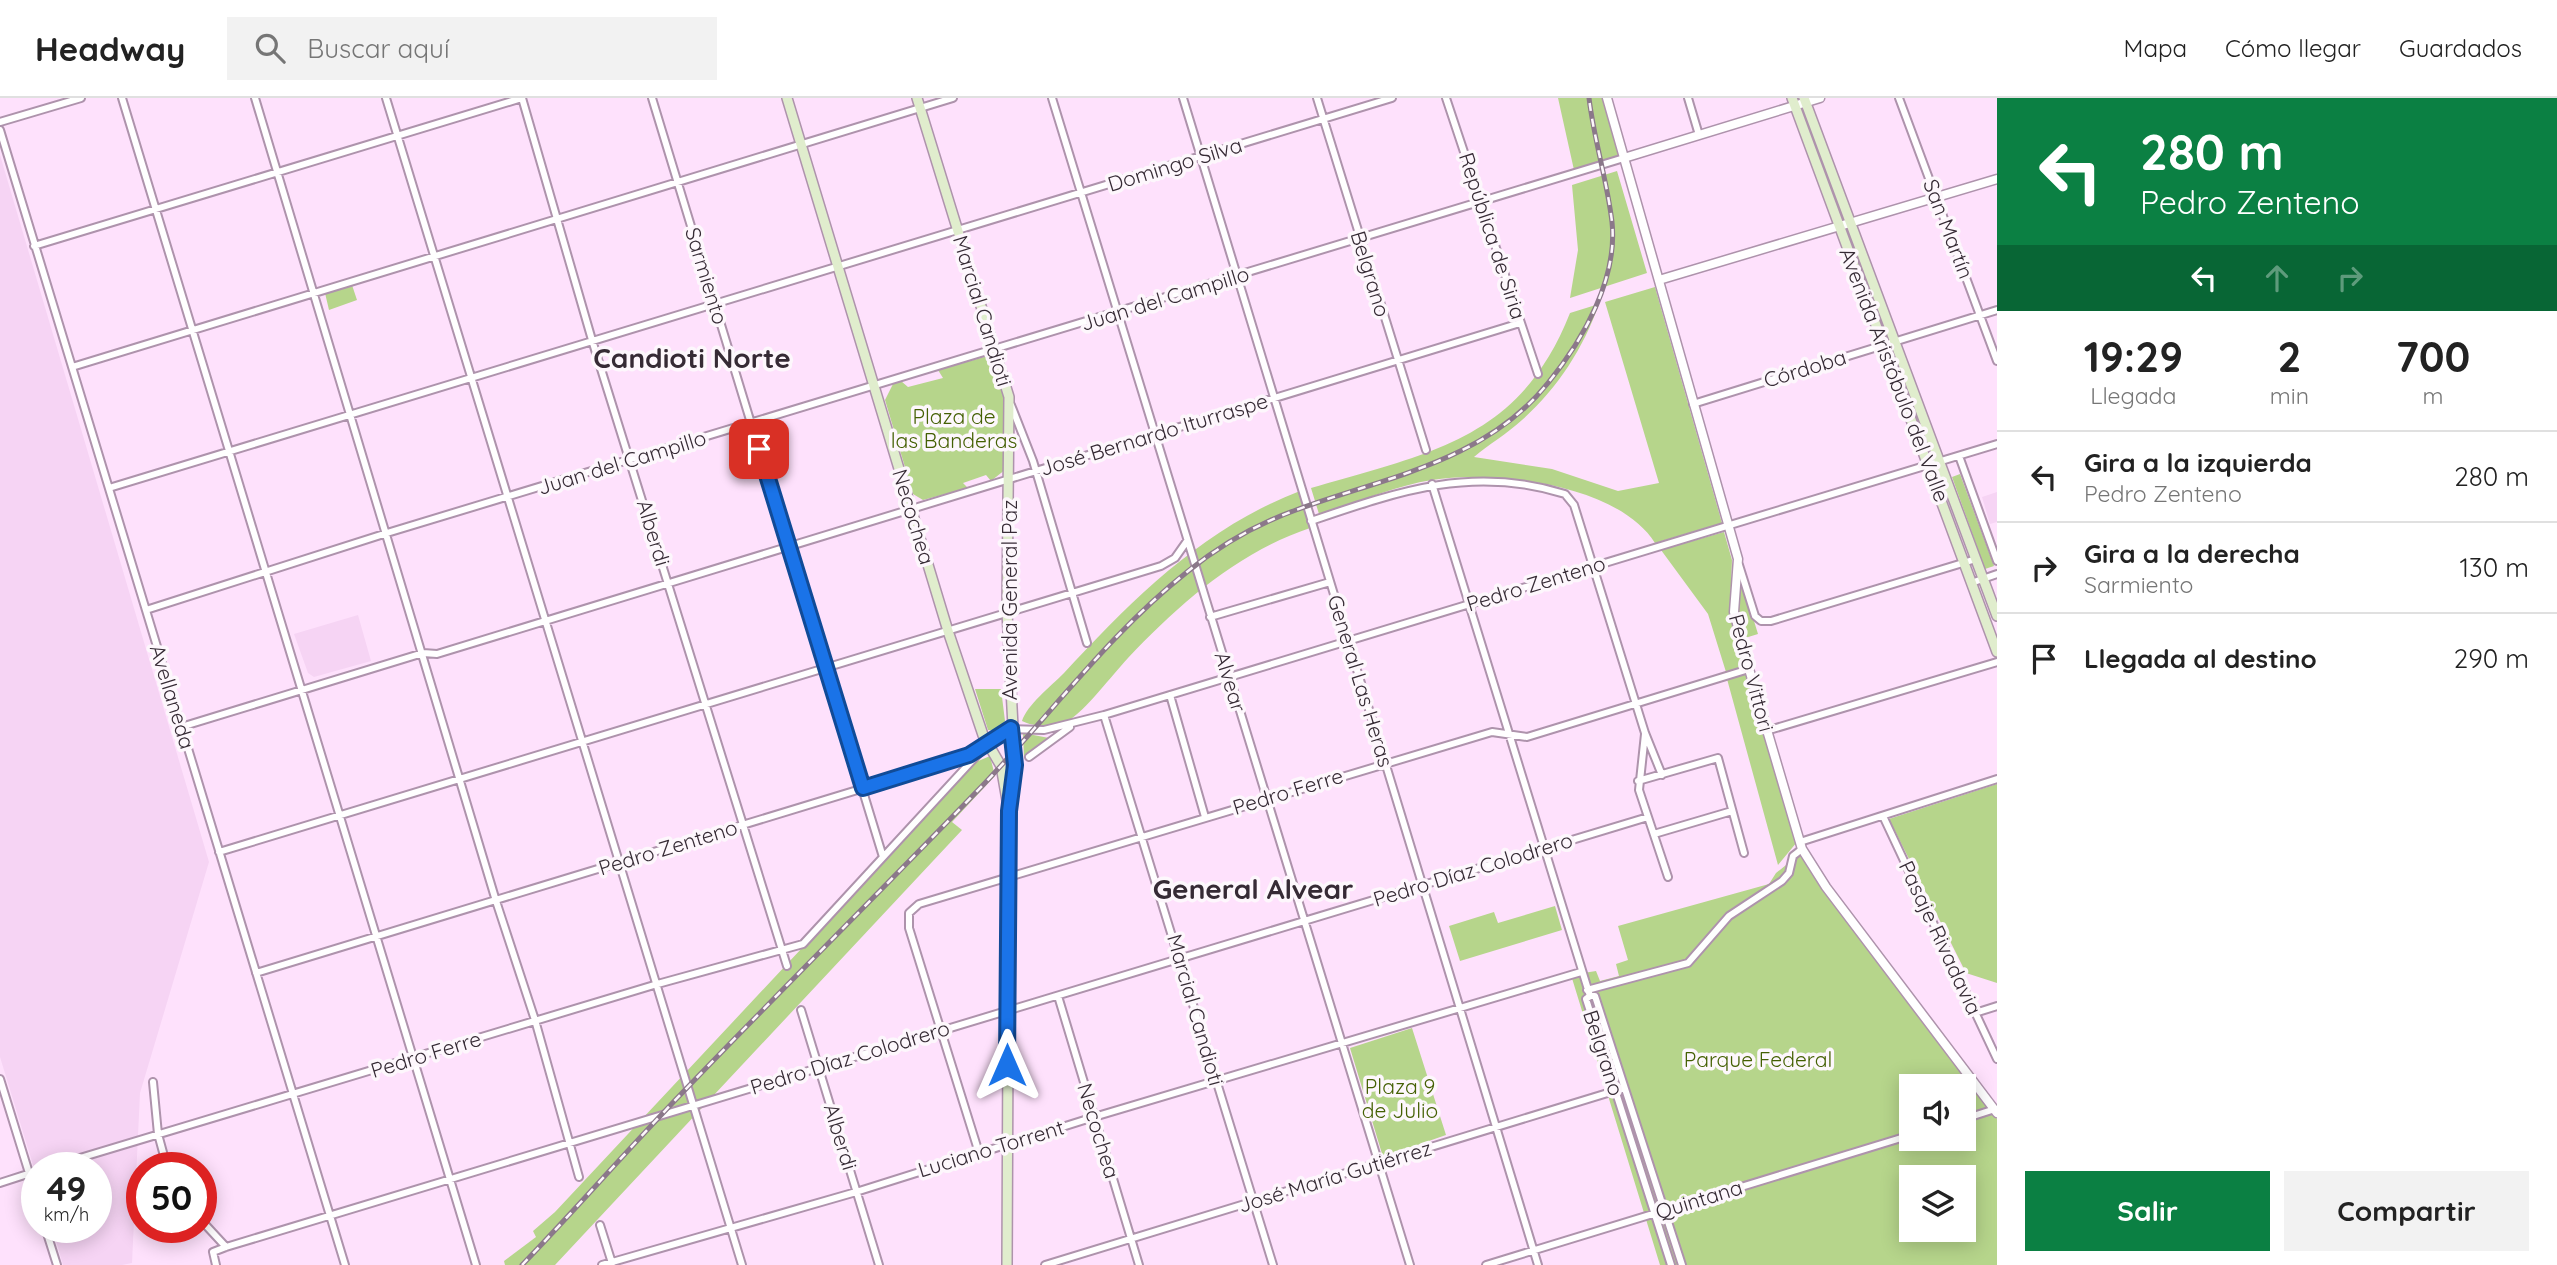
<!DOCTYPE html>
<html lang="es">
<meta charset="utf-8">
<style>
body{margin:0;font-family:Quicksand,sans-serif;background:#f2f2f2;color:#222;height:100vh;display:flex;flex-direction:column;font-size:26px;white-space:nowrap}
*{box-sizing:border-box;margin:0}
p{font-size:23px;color:#767676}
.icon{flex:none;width:38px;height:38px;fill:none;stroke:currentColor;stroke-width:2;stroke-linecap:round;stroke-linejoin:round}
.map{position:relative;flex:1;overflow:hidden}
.side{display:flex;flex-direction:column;background:#fff;width:560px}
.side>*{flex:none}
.hud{background:#0b8043;color:#fff;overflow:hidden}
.tools{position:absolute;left:1899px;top:976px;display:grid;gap:14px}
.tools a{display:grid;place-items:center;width:77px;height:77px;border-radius:0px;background:#fff;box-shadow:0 4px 18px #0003;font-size:35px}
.speed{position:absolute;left:21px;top:1054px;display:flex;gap:14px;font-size:35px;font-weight:700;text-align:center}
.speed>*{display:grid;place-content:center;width:91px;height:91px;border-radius:50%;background:#fff;box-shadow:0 4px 18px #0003;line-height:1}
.speed small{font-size:18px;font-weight:400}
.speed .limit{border:10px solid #d22;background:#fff;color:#111}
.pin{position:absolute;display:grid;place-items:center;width:60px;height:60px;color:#fff;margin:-30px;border-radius:14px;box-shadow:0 4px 10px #0006}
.me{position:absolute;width:77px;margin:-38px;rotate:0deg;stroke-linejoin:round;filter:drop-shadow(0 0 5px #0008)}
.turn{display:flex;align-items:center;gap:24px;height:147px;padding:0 28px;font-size:32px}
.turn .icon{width:91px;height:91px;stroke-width:2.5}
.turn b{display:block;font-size:49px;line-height:60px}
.lanes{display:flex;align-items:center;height:66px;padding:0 28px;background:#0003;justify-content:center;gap:35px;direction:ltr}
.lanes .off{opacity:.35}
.eta{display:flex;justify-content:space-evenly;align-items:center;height:119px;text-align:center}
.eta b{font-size:42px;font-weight:700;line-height:49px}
.action{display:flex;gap:14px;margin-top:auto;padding:14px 28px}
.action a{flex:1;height:80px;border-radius:0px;background:#0b8043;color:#fff;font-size:28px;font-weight:700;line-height:80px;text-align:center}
.action a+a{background:#f2f2f2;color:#222}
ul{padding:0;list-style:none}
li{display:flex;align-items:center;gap:21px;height:91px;padding:0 28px;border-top:2px solid #e0e0e0}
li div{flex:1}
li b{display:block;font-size:26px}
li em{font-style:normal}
header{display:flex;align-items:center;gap:42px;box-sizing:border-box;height:98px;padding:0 35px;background:#fff;border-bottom:2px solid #e0e0e0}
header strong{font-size:33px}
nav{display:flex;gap:38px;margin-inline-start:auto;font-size:24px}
.search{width:490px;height:63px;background:#f2f2f2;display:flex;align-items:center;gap:18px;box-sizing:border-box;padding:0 24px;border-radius:0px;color:#767676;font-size:26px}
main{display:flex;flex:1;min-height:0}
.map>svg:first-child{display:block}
</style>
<header>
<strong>Headway</strong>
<div class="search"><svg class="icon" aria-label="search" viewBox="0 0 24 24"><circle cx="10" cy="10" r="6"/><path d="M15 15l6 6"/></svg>Buscar aquí</div>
<nav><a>Mapa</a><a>Cómo llegar</a><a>Guardados</a></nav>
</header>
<main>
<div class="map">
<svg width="1997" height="1167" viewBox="0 0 1997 1167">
<rect width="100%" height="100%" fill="#fee1fc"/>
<path fill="#f6d4f4" d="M0 57 209 764 140 995 132 1165 122 1167H63L52 1129H96V1069H37V1080L0 959Z
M1997 394V424L1990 426 1982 399Z
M358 517 371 563 314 579 308 575 294 536Z"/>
<path fill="#b6d58b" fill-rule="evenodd" d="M1558 0H1602L1619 58 1574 72Z
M1617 73 1647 175 1570 200 1578 152 1572 87Z
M352 187 357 202 329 212 325 195Z
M1655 189 1722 425 1655 445C1618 386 1495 372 1432 382 1394 388 1356 405 1319 416L1311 390C1429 355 1520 342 1570 215L1599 206C1583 251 1557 291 1522 322 1507 336 1489 346 1474 359L1552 371 1618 393 1659 385 1605 204Z
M988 258C1016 282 1006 337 1006 371L991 383 986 377 963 385 968 390 923 402 913 396 885 302 893 286 901 283 908 289 943 280 938 272Z
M1960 376 1994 468 1985 471 1952 379Z
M1300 393 1310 430C1238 454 1179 506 1128 560 1113 576 1085 613 1068 623 1056 630 1033 629 1022 623 1027 607 1051 588 1064 575 1133 501 1203 430 1300 393Z
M1724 434 1732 462 1730 512 1746 568 1726 574 1708 516 1661 452Z
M1739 474 1758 536 1745 540 1738 514Z
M1748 575 1797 744 1778 767 1727 581Z
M975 591H1001L1005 623 997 633 988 632Z
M1023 635 1049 640 1024 660Z
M990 658 995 678 952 724 962 732 555 1167H505L504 1163 536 1139 533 1133 555 1114 976 664Z
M1997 686V885L1966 875 1889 721Z
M1801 755 1820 786 1997 1021V1167H1660L1571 877 1596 873 1600 883 1619 878 1616 866 1628 862 1618 828 1769 786 1776 775ZM1911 989H1964V1041H1911ZM1911 1080H1964V1132H1911Z
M1555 808 1562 832 1460 863 1449 828 1494 814 1498 825Z
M1412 930 1446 1037 1383 1059 1350 950Z"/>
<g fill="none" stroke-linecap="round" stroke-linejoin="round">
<g stroke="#ae93ac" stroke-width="10">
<path id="minor" d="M122 0 476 1167
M255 0 496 803 535 922 579 1079
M386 0 742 1167
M522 0 592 242 787 868
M652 0 883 759
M1052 0 1410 1167
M1183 0 1538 1167
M1317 0 1426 352
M1446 0 1538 276
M1688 0 1699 37
M1899 0 1997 263
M0 24 81 0
M0 32 345 1167
M34 148 522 0
M72 269 953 0
M1693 306 1997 212
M1011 307 1033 363 1087 545
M1959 358 1997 463
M1432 386 1590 898
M109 390 1392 0
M1311 423C1399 393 1473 367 1565 396L1574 407 1645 635 1662 677
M1739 467 1755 518 1761 523H1771L1976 461
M1971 485 1997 476
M146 512 387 435 1624 60
M1210 519 1330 484
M1170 597 1205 719
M1104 617 1273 1167
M181 629 423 555 437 556 1520 225
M1766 633 1997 564
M1645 636 1639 692 1668 779
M1029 659 1070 629
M1638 683 1718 660 1744 755
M1883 718 1997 961
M1654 736 1732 713
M1800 744 1997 681
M219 754 1161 468 1175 460 1187 443
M256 875 956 662 983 650 1008 631 1044 632 1104 617 1997 346
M1587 892 1688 865 1729 818 1782 783 1789 775 1793 758 1802 751
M1058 898 1139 1167
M1590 898H1595L1682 1167
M1590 898 1586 901 1671 1167
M801 912 879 1167
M1975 915 1997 908
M0 981 37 1101
M153 984 158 1036 167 1069
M1964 1021 1995 1011
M979 1055 909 830V815L919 806 1492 634 1527 639 1749 571
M50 1069 654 887 803 846 980 654
M0 1085 37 1073
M201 1122 226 1149
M600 1127 612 1165
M45 1129 57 1167
M216 1167 213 1154 226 1149 1648 719
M602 1167 856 1094 1094 1019 1581 874
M1045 1167 1624 990
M1486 1167 1911 1037"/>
</g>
<g stroke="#ae93ac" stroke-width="11">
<path id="tertiary" d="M1607 0 1738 461 1734 514 1749 571 1802 751 1826 789 1997 1015
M1624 60 1820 0
M1659 182 1997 81"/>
</g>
<g stroke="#ae93ac" stroke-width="12">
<path id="secondary" d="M787 0 948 533 983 637 1001 668 1008 708
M917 0 1009 299 1007 514 1015 667 1009 713 1007 1167
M1792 0 1997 554
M1804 0 1997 518"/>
</g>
<use href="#minor" stroke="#fff" stroke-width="6"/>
<use href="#tertiary" stroke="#fff" stroke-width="8"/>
<use href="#secondary" stroke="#e0edcd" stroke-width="9"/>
<g stroke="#8b788a" stroke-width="5">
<path id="rail" d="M522 1167C577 1110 628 1051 683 994 782 891 884 790 983 687 1051 616 1110 535 1187 474 1219 448 1257 426 1296 412 1385 379 1485 364 1548 285 1583 242 1618 181 1612 124 1607 82 1594 42 1589 0"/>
</g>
<use href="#rail" stroke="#fdf7fc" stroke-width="2.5" stroke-dasharray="8" stroke-linecap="butt"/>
</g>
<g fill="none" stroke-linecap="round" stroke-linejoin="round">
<g stroke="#114b97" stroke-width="18">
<path id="route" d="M759 351 863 690 969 657 1011 630 1015 667 1009 713 1007 967"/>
</g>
<use href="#route" stroke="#1a73e8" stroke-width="12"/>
</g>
<g text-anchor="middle" stroke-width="7" stroke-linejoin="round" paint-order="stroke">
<g font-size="21" fill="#362b35" stroke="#fdf7fc">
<text transform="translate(1175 67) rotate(-17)" y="7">Domingo Silva</text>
<text transform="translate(1948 131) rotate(69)" y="7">San Martín</text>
<text transform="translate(1492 138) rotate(72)" y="7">República de Siria</text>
<text transform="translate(1370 176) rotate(73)" y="7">Belgrano</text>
<text transform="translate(706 178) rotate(73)" y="7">Sarmiento</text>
<text transform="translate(1165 201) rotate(-17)" y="7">Juan del Campillo</text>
<text transform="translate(982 213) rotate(73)" y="7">Marcial Candioti</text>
<text transform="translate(1805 271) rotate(-17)" y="7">Córdoba</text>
<text transform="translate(1894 277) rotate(69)" y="7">Avenida Aristóbulo del Valle</text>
<text transform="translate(1154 337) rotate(-17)" y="7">José Bernardo Iturraspe</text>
<text transform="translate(622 365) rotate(-17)" y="7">Juan del Campillo</text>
<text transform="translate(913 419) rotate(73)" y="7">Necochea</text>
<text transform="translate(653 435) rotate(73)" y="7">Alberdi</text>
<text transform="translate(1536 486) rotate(-17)" y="7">Pedro Zenteno</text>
<text transform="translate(1010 502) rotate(-90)" y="7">Avenida General Paz</text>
<text transform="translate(1751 575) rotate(75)" y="7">Pedro Vittori</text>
<text transform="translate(1360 583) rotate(73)" y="7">General Las Heras</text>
<text transform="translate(1230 584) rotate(73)" y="7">Alvear</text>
<text transform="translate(172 599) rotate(73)" y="7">Avellaneda</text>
<text transform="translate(1288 694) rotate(-17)" y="7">Pedro Ferre</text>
<text transform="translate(668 750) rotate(-17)" y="7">Pedro Zenteno</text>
<text transform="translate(1473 772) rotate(-17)" y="7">Pedro Díaz Colodrero</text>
<text transform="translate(1940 840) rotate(65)" y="7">Pasaje Rivadavia</text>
<text transform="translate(1195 912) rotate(74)" y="7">Marcial Candioti</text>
<text transform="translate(1603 955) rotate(72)" y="7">Belgrano</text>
<text transform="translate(426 957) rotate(-17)" y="7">Pedro Ferre</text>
<text transform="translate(850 960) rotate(-17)" y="7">Pedro Díaz Colodrero</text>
<text transform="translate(1098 1033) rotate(73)" y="7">Necochea</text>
<text transform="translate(840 1039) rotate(73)" y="7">Alberdi</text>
<text transform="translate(991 1051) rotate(-17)" y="7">Luciano Torrent</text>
<text transform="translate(1335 1079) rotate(-17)" y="7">José María Gutiérrez</text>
<text transform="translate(1699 1102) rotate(-17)" y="7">Quintana</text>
</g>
<g font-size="21" fill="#446003" stroke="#fdf7fc">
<text x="954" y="326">Plaza de<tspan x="954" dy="24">las Banderas</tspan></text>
<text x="1758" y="969">Parque Federal</text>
<text x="1400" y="996">Plaza 9<tspan x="1400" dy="24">de Julio</tspan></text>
</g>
<g font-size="28" font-weight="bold" fill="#362b35" stroke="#fdf7fc">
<text x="692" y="270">Candioti Norte</text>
<text x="1253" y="801">General Alvear</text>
</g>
</g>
</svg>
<div class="tools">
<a><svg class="icon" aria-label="sound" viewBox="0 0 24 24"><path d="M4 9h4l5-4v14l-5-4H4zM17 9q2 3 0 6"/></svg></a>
<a><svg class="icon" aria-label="layers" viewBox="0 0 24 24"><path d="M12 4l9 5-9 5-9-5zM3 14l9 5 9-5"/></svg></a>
</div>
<div class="speed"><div>49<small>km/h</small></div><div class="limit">50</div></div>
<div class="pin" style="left:759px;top:351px;background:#d93025"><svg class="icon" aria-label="arrive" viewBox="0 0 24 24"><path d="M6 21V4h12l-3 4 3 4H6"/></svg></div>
<svg class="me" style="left:1007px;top:967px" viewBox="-20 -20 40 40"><path d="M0-17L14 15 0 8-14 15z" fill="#1a73e8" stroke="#fff" stroke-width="4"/></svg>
</div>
<section class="side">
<div class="hud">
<div class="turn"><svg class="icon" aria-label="left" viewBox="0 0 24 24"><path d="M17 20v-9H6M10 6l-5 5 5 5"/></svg><div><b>280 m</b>Pedro Zenteno</div></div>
<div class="lanes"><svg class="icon" aria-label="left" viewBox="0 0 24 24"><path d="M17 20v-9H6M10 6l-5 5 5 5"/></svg><svg class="icon off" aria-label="ahead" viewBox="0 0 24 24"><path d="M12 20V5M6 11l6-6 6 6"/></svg><svg class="icon off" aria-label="right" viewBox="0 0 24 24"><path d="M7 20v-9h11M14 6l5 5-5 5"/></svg></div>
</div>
<div class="eta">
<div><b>19:29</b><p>Llegada</p></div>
<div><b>2</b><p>min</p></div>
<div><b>700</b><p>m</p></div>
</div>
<ul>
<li><svg class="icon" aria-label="left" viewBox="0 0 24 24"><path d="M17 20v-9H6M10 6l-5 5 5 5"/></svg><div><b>Gira a la izquierda</b><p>Pedro Zenteno</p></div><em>280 m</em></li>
<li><svg class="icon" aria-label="right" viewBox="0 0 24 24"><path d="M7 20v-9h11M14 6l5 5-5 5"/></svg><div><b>Gira a la derecha</b><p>Sarmiento</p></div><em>130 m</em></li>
<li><svg class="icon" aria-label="arrive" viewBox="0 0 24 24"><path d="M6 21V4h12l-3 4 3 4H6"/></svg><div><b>Llegada al destino</b></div><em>290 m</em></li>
</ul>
<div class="action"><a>Salir</a><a>Compartir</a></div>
</section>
</main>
